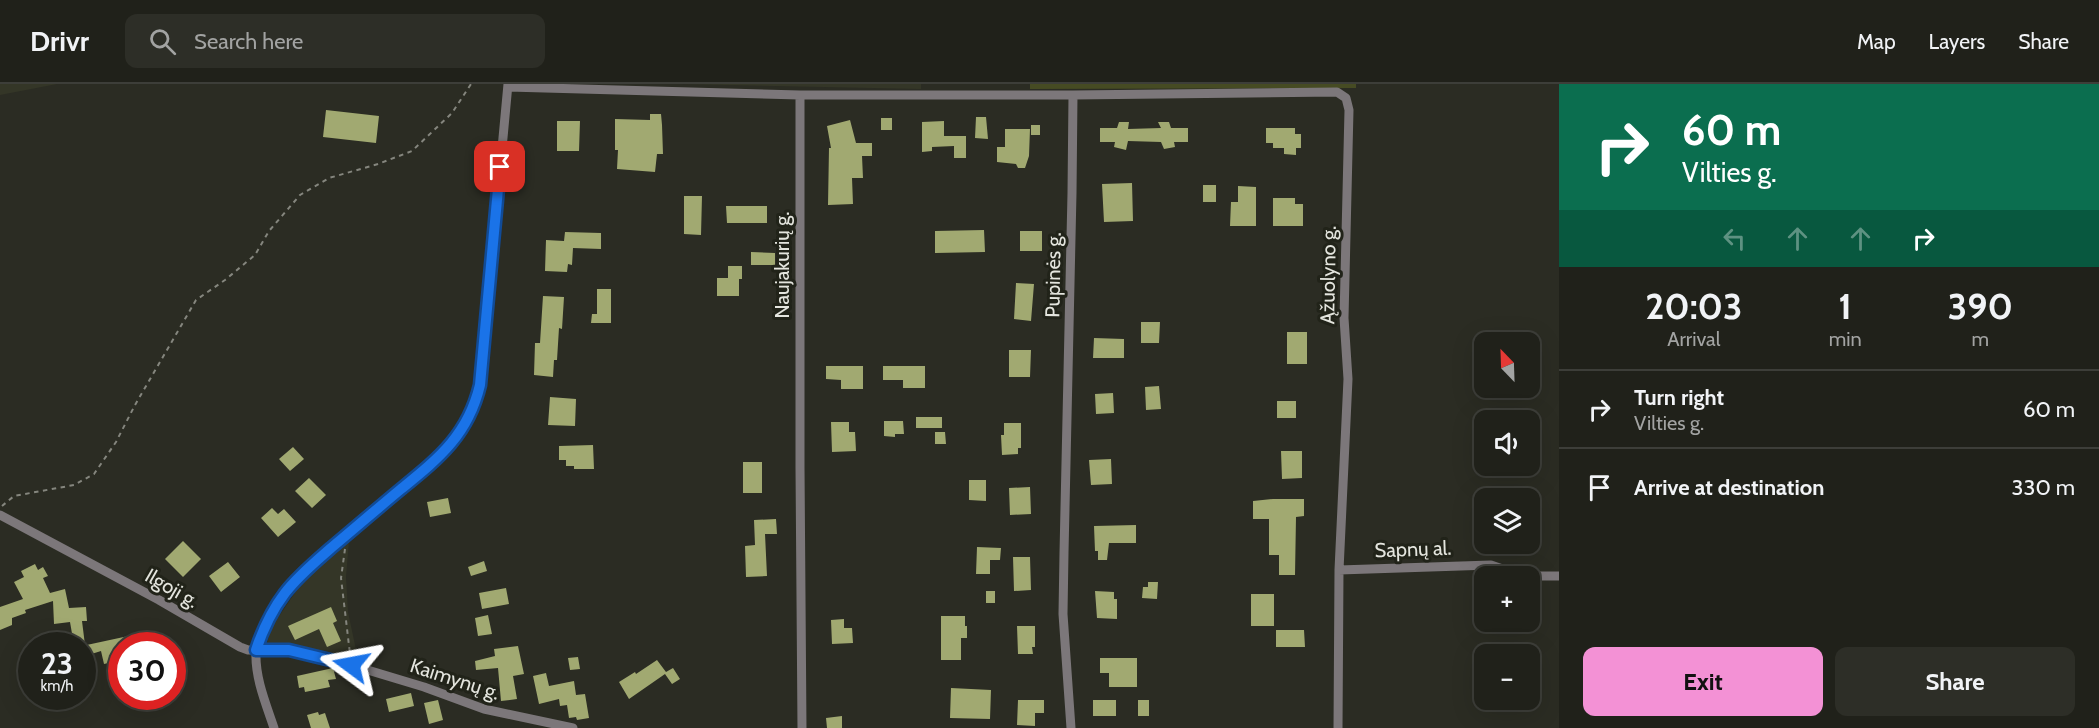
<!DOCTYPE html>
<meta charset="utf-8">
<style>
body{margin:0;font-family:Cabin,sans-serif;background:#2d2e27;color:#f1f3f6;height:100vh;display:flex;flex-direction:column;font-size:22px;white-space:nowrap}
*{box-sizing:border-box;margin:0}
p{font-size:20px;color:#a2a3a2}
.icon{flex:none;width:33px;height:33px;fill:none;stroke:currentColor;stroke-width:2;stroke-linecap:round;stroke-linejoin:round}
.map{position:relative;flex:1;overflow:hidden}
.side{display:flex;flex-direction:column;background:#20211a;width:540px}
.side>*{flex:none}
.hud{background:#0b6e4f;color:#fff;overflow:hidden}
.needle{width:39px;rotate:337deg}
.controls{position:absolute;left:1474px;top:248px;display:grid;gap:12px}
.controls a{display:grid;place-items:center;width:66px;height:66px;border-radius:12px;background:#20211a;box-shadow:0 6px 24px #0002,0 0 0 2px #3d3e39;font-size:30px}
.speed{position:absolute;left:18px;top:548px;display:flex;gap:12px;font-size:30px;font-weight:700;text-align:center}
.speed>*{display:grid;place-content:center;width:78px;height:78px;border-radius:50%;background:#20211a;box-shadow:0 6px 24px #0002,0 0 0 2px #3d3e39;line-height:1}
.speed small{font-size:15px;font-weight:400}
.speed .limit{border:9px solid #d22;background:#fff;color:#111}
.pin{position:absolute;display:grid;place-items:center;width:51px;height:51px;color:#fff;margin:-26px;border-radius:12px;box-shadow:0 3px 9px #0006}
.me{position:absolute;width:66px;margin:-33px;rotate:283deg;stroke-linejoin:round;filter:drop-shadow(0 0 4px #0008)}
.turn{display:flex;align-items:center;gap:21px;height:126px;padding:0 24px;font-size:27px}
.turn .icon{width:78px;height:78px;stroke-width:2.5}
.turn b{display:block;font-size:42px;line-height:51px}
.lanes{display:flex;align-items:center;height:57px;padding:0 24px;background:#0003;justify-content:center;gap:30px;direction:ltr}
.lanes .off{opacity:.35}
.eta{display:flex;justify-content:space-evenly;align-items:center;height:102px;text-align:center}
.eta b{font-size:36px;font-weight:700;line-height:42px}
.button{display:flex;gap:12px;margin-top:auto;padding:12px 24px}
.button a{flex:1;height:69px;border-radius:12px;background:#f391d5;color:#111;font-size:24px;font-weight:700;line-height:69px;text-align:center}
.button a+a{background:#2d2e27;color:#f1f3f6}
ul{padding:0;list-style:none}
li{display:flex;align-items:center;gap:18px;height:78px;padding:0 24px;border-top:2px solid #3d3e39}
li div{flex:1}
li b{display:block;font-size:22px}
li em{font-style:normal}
header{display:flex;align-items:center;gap:36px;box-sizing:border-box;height:84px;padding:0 30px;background:#20211a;border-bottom:2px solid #3d3e39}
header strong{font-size:28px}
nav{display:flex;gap:33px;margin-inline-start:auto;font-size:21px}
.search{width:420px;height:54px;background:#2d2e27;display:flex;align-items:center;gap:15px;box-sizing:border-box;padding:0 21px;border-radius:12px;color:#a2a3a2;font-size:22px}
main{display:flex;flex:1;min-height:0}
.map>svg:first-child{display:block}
</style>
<header>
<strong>Drivr</strong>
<div class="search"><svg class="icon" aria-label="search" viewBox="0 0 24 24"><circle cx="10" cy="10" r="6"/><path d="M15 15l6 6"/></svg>Search here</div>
<nav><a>Map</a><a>Layers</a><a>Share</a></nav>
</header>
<main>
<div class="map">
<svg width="1559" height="644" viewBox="0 0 1559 644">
<rect width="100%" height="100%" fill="#2b2c23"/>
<path fill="#343627" d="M0 0H57L0 11Z
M682 0H921V5Z
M349 457 346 493 348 528 358 575 266 561 273 541 303 497Z"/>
<path fill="#464b23" d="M1030 0H1356V4L1030 5Z"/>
<path fill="#a1a971" d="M326 26 379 32 376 59 323 53Z
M650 30H661L662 41 663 70H657L655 88 617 85 618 66H615V35L650 36Z
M976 33H986L988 55 975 54Z
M881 34H892V46H881Z
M850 36 856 59H872V72H862L863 94H852L853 120 828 121 829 64H831L827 42Z
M557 37H580L579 67H557Z
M944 37V52H966V74H954V62L932 63V67L922 68V38Z
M1119 38H1129L1128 45 1161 44 1158 38H1169L1171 44H1188V58H1174L1175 63 1164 65 1161 58 1128 57 1126 66 1114 63 1115 58H1100V44H1117Z
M1031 41H1040V51H1031Z
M1266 44H1295V50H1301V64H1296V71L1284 70V64H1273V59H1266Z
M1005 45H1030L1029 72 1025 84H1018L1016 80 997 78V63H1005Z
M1132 99 1133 137 1104 138 1102 100Z
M1203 101H1216V118H1203Z
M1238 102 1256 103V142H1230L1231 118H1238Z
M684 112H702L701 151 684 150Z
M1273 114H1295V120H1303V142H1273Z
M726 122H767V139H727Z
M984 146 985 168 935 169V147Z
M1020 147H1042V167H1020Z
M565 148 601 149V165L573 164 572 181 568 180 567 188 545 187 546 156 564 157Z
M751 168 775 169V181H751Z
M728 182H742V195H739V212H717V194H728Z
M1016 199 1034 200 1031 237 1014 235Z
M597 205H611V239H591L592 230H597Z
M543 212 564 213 562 245 559 244 557 276H554L553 293 534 291 535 259H540Z
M1141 238H1160L1159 259H1141Z
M1287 248H1307V280H1287Z
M1094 254 1124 255V274H1093Z
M1009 266H1031L1030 293H1009Z
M826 282H863V305H841V296L826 295Z
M883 282H925V304H903V296H883Z
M1159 302 1161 325 1146 326 1145 303Z
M1113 309 1114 329 1096 330 1095 310Z
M550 313 576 315 575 342 548 341Z
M1277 317H1296V334H1277Z
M916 333H942V344H916Z
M884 337H903L904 350H895V353L884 352Z
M831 338H849V348H855L856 367 832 368Z
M1004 339H1021V364H1018V370L1002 371 1001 351H1004Z
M935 348H945L946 360H935Z
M593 361 594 385H574V382H566V376H559V362Z
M293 363 304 375 290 387 279 375Z
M1281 367H1302V394L1282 395Z
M1111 375 1112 400 1091 401 1089 376Z
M743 378H762V409H743Z
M309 394 326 411 312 424 295 407Z
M969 396H986V417L969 416Z
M1030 403 1031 430 1010 431 1009 404Z
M448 414 451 429 430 433 427 418Z
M1273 415H1304V432L1296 433 1295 491H1279V471H1269V435H1253V417Z
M272 424 278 430 284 425 296 438 278 453 261 434Z
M776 435 777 450H765L767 492 746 493 745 462 755 461 754 436Z
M1136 441V459H1109L1107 476H1098V467H1095L1094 442Z
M183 457 201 475 183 493 165 475Z
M977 463 1001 464 1000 476H990V490H976Z
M1013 473H1030L1031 506 1014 507Z
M484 477 487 487 471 492 468 483Z
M228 478 240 493 221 508 209 492Z
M35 480 38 486 43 483 48 492 43 494 50 509 65 505 69 524 86 523 87 537H82L85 561H74L70 538 54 540 53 517 25 526 26 529 12 534V541L0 546V523L23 515 14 498 24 493 21 487Z
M1148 498H1158L1157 515 1142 514 1143 503H1148Z
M506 504 509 520 482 525 479 509Z
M986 507H995V519H986Z
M1095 507 1114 508V515H1117V535L1097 534Z
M1251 510H1274V542H1251Z
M331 523 337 537 333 539 341 557 327 563 319 545 295 556 288 542Z
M488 531 492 550 478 552 475 534Z
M941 532H965V542H967V554H961V576H941Z
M844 535V544H852L853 559 832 560 831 536Z
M1017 542H1035V563H1032L1033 570H1018Z
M1276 546H1304L1305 563H1276Z
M133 551 135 561H122V576L104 580 101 567 82 573V562Z
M518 562 524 590 513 592 517 615 501 617 498 584 476 586 475 577 495 572 494 565Z
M578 573 580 585 570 586 568 574Z
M1100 574H1137V603H1109V589H1100Z
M657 576 666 588 673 584 680 595 672 600 665 590 629 615 619 598 635 588 636 590Z
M333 584 336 595 328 596 330 603 305 608 304 603 299 604 297 592Z
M546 589 549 602 574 597 576 611 585 610 589 634 577 636 576 633 569 634 567 621 560 622 559 615 539 620 533 592Z
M951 604 991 606 990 635 950 634Z
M411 609 414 622 389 628 386 615Z
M438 616 443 636 429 640 424 619Z
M1018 616H1044V629H1035V642L1017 641Z
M1093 616H1116V632H1093Z
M1138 616H1149V632H1138Z
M318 628 319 631 325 629 330 644H311L307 631Z
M842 632V644H827L826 634Z"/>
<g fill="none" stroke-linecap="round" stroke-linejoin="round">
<path stroke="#85867e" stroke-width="2" stroke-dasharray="4.5 4.5" stroke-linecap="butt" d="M2 422 14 412 74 401 94 390 116 358 135 321 196 216 225 196 255 171 269 147 300 111 329 94 378 80 412 67 452 29 471 0
M345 465 341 494 350 570"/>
<path stroke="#7c777a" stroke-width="9" d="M508 3 800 11V383L802 644
M800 11H1073L1072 109 1064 469 1063 530 1071 644
M1073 11 1337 8 1346 14 1349 26 1344 234 1348 295 1339 486 1338 644
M0 431 159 516 240 563 248 566H289L351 581 424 603 484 625 573 644
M1339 486 1491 481 1523 492
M1530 492H1559
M274 644C266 620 255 594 256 569 257 555 266 539 274 527 304 480 352 446 395 410 435 377 467 354 480 301L508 0"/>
</g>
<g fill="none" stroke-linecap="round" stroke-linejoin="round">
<g stroke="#114b97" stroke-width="15">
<path id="route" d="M351 581 289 566H256C263 545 272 526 285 509 298 492 315 478 331 464 355 444 378 424 401 405 439 374 468 351 480 301L500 83"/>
</g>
<use href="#route" stroke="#1a73e8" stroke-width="10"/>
</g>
<g text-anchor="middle" stroke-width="6" stroke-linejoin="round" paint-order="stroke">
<g font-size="20" fill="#e4e5de" stroke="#212319">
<text transform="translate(782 181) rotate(-90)" y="7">Naujakurių g.</text>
<text transform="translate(1053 191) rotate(-89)" y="7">Pupinės g.</text>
<text transform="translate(1328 191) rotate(-89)" y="7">Ąžuolyno g.</text>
<text transform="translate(1413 465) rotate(-2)" y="7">Sapnų al.</text>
<text transform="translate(172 504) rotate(30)" y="7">Ilgoji g.</text>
<text transform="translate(455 595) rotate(18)" y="7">Kaimynų g.</text>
</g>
</g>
</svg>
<div class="controls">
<a><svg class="needle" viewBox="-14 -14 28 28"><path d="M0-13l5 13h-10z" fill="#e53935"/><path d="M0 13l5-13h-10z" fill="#a2a3a2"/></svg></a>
<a><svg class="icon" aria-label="sound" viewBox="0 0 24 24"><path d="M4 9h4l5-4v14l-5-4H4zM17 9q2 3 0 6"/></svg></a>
<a><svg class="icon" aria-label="layers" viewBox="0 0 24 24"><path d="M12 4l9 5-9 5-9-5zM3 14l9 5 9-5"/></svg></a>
<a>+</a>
<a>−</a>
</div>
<div class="speed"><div>23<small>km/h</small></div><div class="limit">30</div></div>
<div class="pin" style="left:500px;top:83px;background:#d93025"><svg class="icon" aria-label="arrive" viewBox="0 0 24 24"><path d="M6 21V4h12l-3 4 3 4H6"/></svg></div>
<svg class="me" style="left:351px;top:581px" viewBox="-20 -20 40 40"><path d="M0-17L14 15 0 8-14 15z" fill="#1a73e8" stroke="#fff" stroke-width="4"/></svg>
</div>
<section class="side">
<div class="hud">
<div class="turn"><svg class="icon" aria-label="right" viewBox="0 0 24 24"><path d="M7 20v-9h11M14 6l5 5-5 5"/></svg><div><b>60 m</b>Vilties g.</div></div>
<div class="lanes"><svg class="icon off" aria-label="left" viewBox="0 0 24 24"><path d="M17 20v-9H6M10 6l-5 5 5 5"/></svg><svg class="icon off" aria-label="ahead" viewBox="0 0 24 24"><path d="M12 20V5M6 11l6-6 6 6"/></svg><svg class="icon off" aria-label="ahead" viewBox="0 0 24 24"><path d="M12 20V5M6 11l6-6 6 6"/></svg><svg class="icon" aria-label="right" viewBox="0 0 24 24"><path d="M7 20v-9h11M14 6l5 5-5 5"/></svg></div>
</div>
<div class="eta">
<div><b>20:03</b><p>Arrival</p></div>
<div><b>1</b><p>min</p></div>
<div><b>390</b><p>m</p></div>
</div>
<ul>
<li><svg class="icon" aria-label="right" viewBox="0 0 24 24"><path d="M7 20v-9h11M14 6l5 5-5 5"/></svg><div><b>Turn right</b><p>Vilties g.</p></div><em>60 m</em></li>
<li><svg class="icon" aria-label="arrive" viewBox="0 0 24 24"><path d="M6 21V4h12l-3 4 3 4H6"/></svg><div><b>Arrive at destination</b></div><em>330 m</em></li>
</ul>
<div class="button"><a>Exit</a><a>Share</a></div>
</section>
</main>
